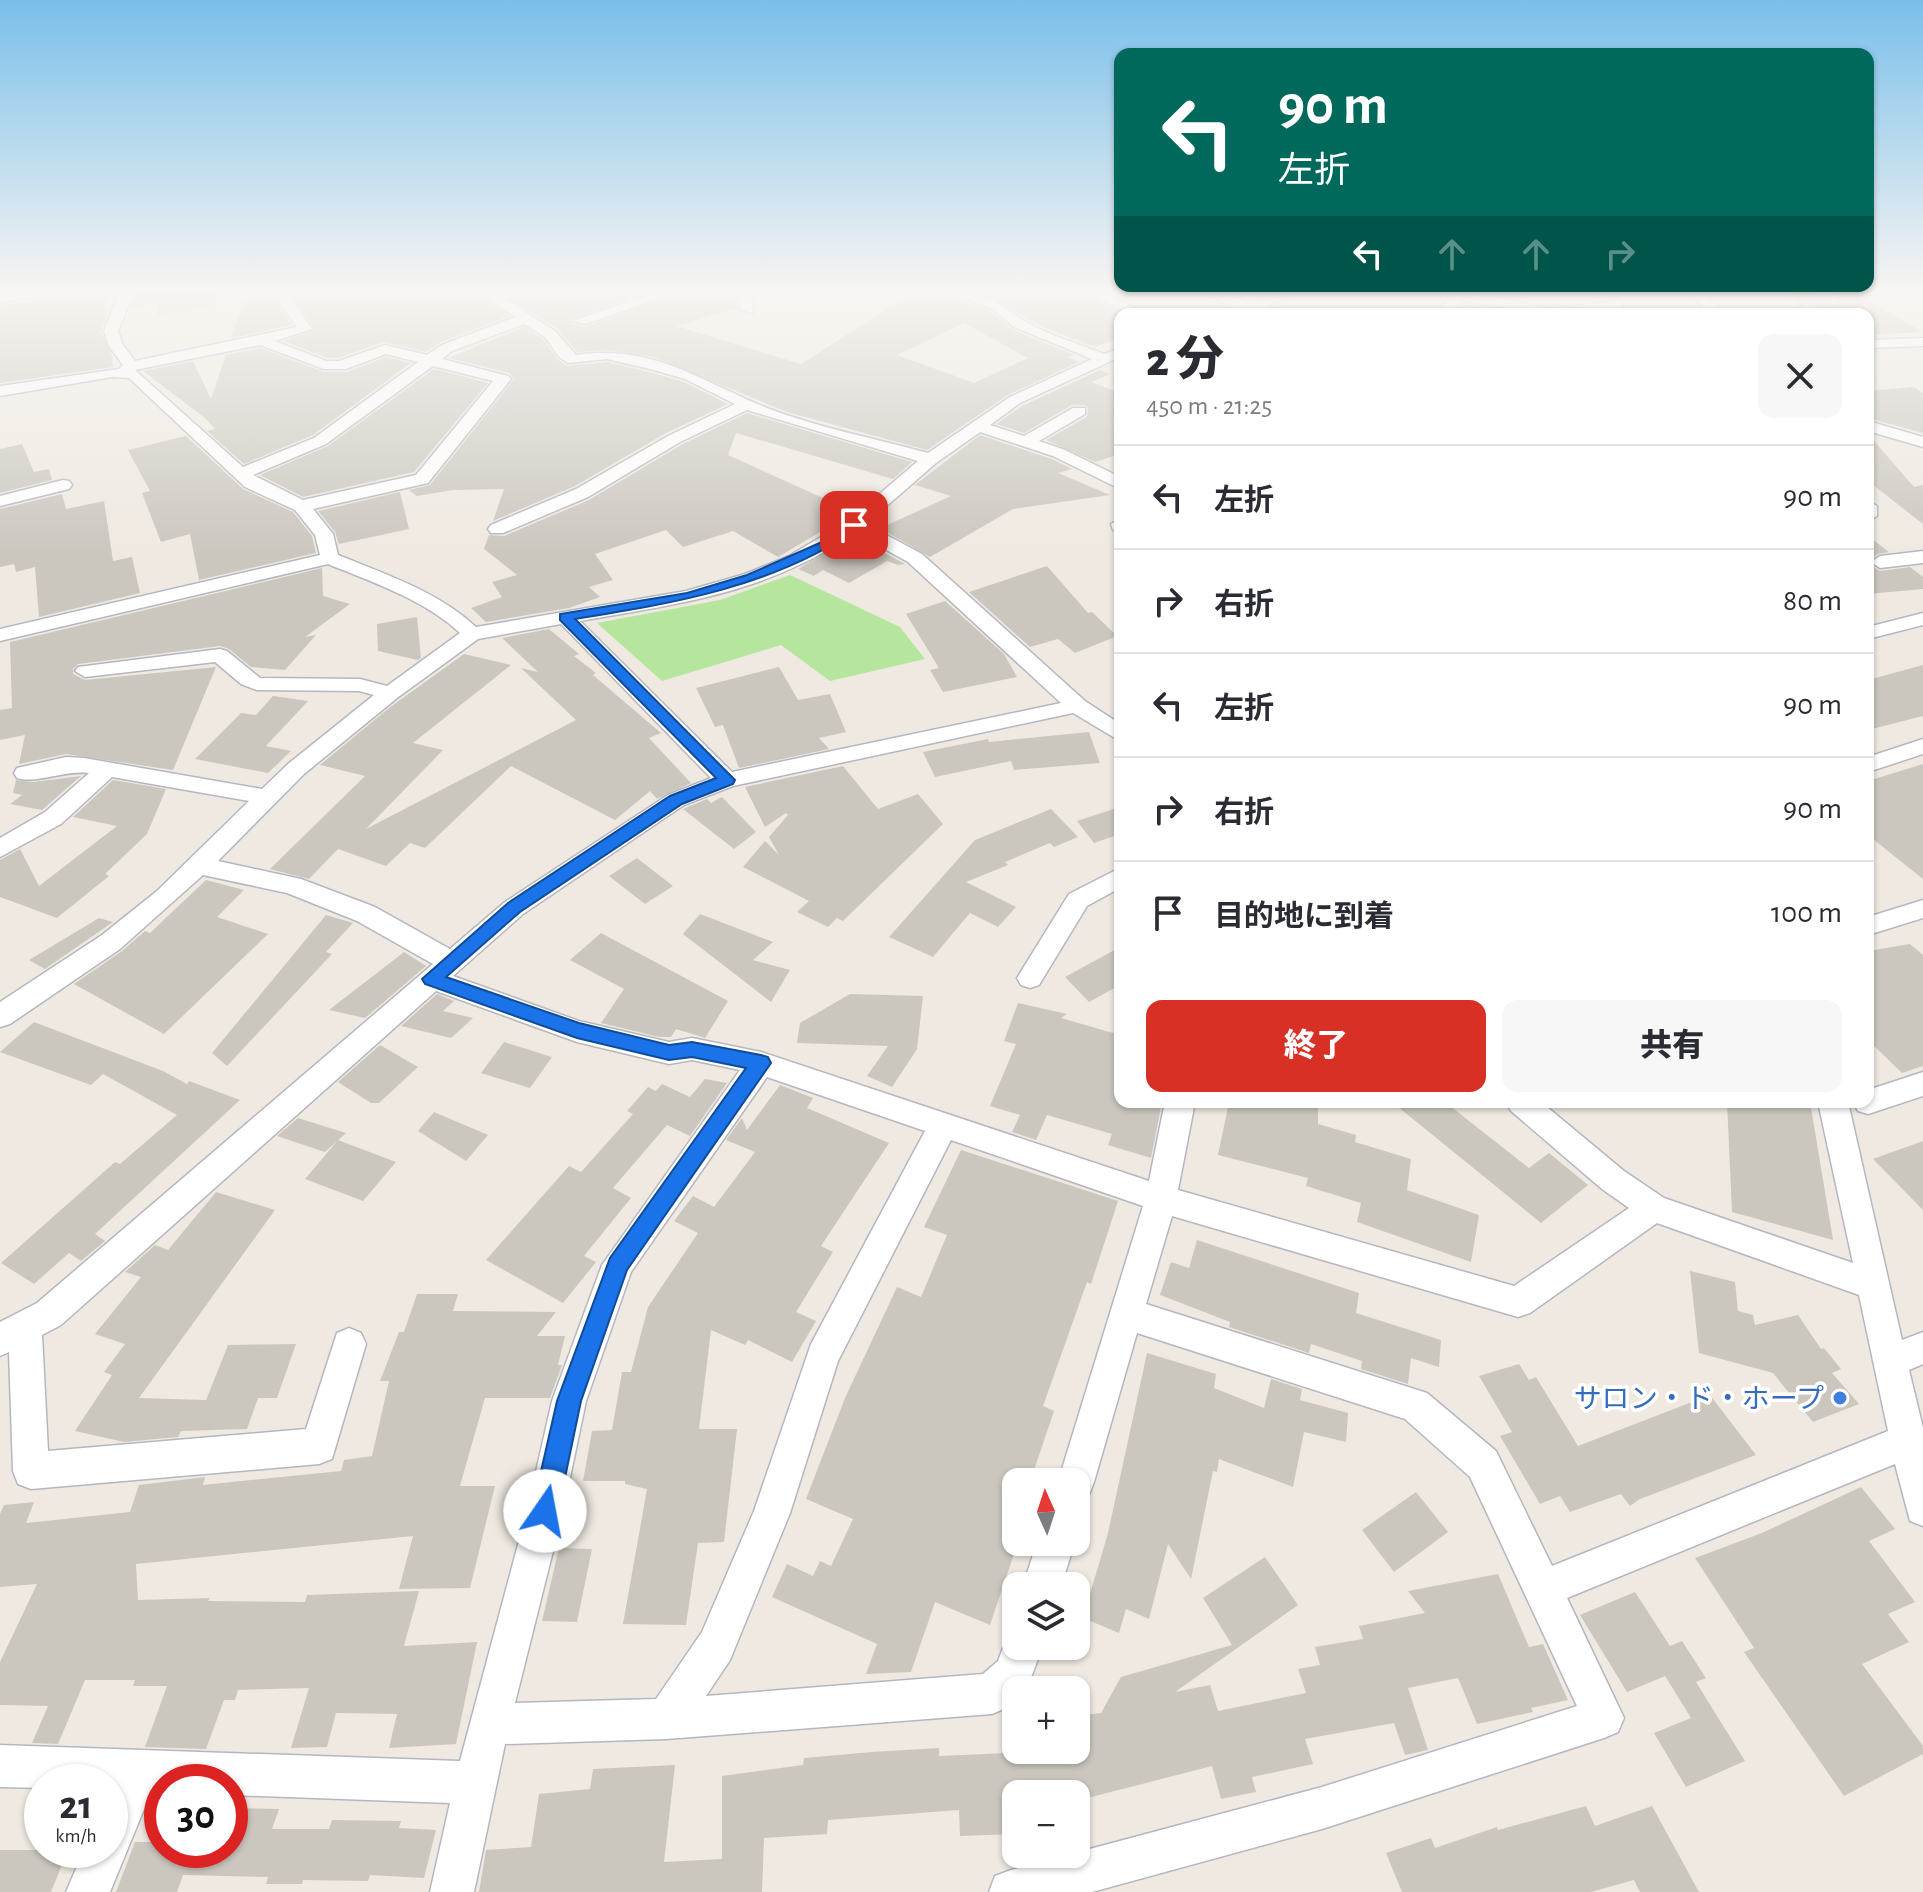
<!DOCTYPE html>
<html lang="ja">
<meta charset="utf-8">
<style>
body{margin:0;font-family:"Alegreya Sans","Noto Sans JP",sans-serif;background:#f7f7f7;color:#2b2b33;height:100vh;display:flex;flex-direction:column;font-size:30px;white-space:nowrap}
*{box-sizing:border-box;margin:0}
p{font-size:26px;color:#7c7c81}
.icon{flex:none;width:44px;height:44px;fill:none;stroke:currentColor;stroke-width:2;stroke-linecap:round;stroke-linejoin:round}
.map{position:relative;flex:1;overflow:hidden}
.sheet{position:absolute;left:1114px;top:308px;width:760px;height:800px;display:flex;flex-direction:column;background:#fff;border-radius:16px;box-shadow:0 2px 6px #0004}
.sheet>*{flex:none}
.top-card{position:absolute;left:1114px;top:48px;width:760px;height:244px;border-radius:16px;box-shadow:0 2px 6px #0004;background:#00695c;color:#fff;overflow:hidden}
.needle{width:52px;rotate:357deg}
.tools{position:absolute;left:1002px;top:1468px;display:grid;gap:16px}
.tools a{display:grid;place-items:center;width:88px;height:88px;border-radius:16px;background:#fff;box-shadow:0 2px 6px #0004;font-size:40px}
.speed{position:absolute;left:24px;top:1764px;display:flex;gap:16px;font-size:40px;font-weight:700;text-align:center}
.speed>*{display:grid;place-content:center;width:104px;height:104px;border-radius:50%;background:#fff;box-shadow:0 2px 6px #0004;line-height:1}
.speed small{font-size:20px;font-weight:400}
.speed .limit{border:12px solid #d22;background:#fff;color:#111}
.pin{position:absolute;display:grid;place-items:center;width:68px;height:68px;color:#fff;margin:-34px;border-radius:16px;box-shadow:0 4px 12px #0006}
.me{position:absolute;width:88px;margin:-44px;rotate:12deg;stroke-linejoin:round;filter:drop-shadow(0 0 6px #0008)}
.turn{display:flex;align-items:center;gap:28px;height:168px;padding:0 32px;font-size:36px}
.turn .icon{width:104px;height:104px;stroke-width:2.5}
.turn b{display:block;font-size:56px;line-height:68px}
.lanes{display:flex;align-items:center;height:76px;padding:0 32px;background:#0003;justify-content:center;gap:40px;direction:ltr}
.lanes .off{opacity:.35}
.round{display:grid;place-items:center;flex:none;width:84px;height:84px;border-radius:16px;background:#f7f7f7}
.headline{display:flex;align-items:center;justify-content:space-between;height:136px;padding:0 32px}
h1{font-size:48px;font-weight:800;line-height:60px}
.cta{display:flex;gap:16px;margin-top:auto;padding:16px 32px}
.cta a{flex:1;height:92px;border-radius:16px;background:#d93025;color:#fff;font-size:32px;font-weight:800;line-height:92px;text-align:center}
.cta a+a{background:#f7f7f7;color:#2b2b33}
ul{padding:0;list-style:none}
li{display:flex;align-items:center;gap:24px;height:104px;padding:0 32px;border-top:2px solid #e1e1e2}
li div{flex:1}
li b{display:block;font-size:30px}
li em{font-style:normal}
.map>svg:first-child{display:block}
</style>
<div class="map">
<svg width="1923" height="1892" viewBox="0 0 1923 1892">
<rect width="100%" height="100%" fill="#efe9e1"/>
<path fill="#b6e59e" d="M790 575 900 627 925 659 830 681 781 645 662 681 597 623 720 600Z"/>
<path fill="#c8d9b8" d="M136 291H240L216 295 215 305 157 316V304L131 308Z"/>
<path fill="#cbc7bf" fill-rule="evenodd" d="M81 291H106L105 320 101 332 112 355 113 367 0 383V306L81 294Z
M263 291H494L484 299 509 316 441 342 426 352 384 342 338 358H327L284 341 315 330 291 294 284 293 275 299 292 325 231 338 242 305Z
M527 291H650L570 320 572 324 584 327 684 291H735L738 308 676 326 801 364 889 308 928 291H953L956 299 990 311 1013 330 1074 355 1068 357 1079 362 1008 395 927 450 787 412 654 357 604 350 577 352 557 328 511 300ZM964 323 1028 358 974 383 897 355Z
M980 291H1080L1120 313V338L1095 347 1043 327Z
M1781 291H1811L1828 306 1841 302 1834 291H1851L1923 332 1868 335V314H1825L1808 301 1799 304Z
M524 327 543 339 557 359 566 366 607 362 653 373 684 382 728 404 666 433 575 486 493 521 504 489 453 490 417 496 409 490 430 485 514 379 509 373 449 358Z
M260 348 324 372H347L386 357 411 363 313 435 244 464 207 431 215 429 205 418 143 371 193 361 211 399 226 355Z
M434 369 488 383 414 472 303 497 260 475 328 446Z
M1100 370 1111 374 1091 382 1120 393V454L1095 462 1046 440 1087 417 1088 408 1085 405H1072L1024 433 996 424 1022 406Z
M1914 387 1923 393V433L1868 418V391Z
M747 413 912 462 893 479 736 433 728 455 854 512 778 557 733 531 683 547 666 530 595 554 613 580 589 587 600 597 569 608 486 622 471 608 502 597 492 582 517 575 484 549 489 535 504 536 589 500 681 445Z
M1868 434 1914 487 1923 485V524L1868 481Z
M980 435 1052 459 1072 469 1058 473 1110 495 1013 509 930 557 871 523 874 521 885 526 951 496 915 485Z
M186 436 243 489 293 512 312 536 316 553 199 580 190 534 161 542 142 493 150 491 128 450Z
M22 444 34 472 49 469 52 480 0 493V449Z
M400 492 409 529 339 544 335 532 318 511Z
M62 494 66 509 104 501 113 561 132 557 140 593 39 617 35 567 16 572 14 564 0 567V509Z
M854 536 905 564 898 565 887 561 849 583 823 570 814 576 798 569Z
M1868 536 1889 552 1878 554 1869 560V564L1880 571 1910 567 1923 577V589L1868 594Z
M1047 566 1088 613 1092 612 1117 636 1075 653 1058 639 1030 647 969 592Z
M322 568 323 596 350 604 305 637 316 635 285 670 251 667 229 649 220 646 78 664 73 669V674L85 680 216 667 173 770 66 754 19 764 25 735 0 740V710L12 708 10 642Z
M945 601 1004 654 1017 677 943 692 930 670 939 668 906 614Z
M417 617 421 658 418 660 378 651 377 624Z
M549 629 579 654 574 656 596 673 593 675 661 733 649 738 691 783 657 799 650 791 615 820 511 766 425 848 410 843 386 866 338 849 309 879 270 869 365 776 320 765 389 708 464 654 511 665 413 743 443 750 366 829 576 720 521 668 538 672 502 638Z
M1923 665V716L1868 730V680Z
M779 667 798 700 830 694 846 732 819 738 829 749 739 768 723 725 715 727 696 688Z
M273 696 308 701 266 746 291 751 268 773 195 759 241 713 256 715Z
M1089 732 1100 763 1014 770 1011 761 935 777 923 752 988 739 989 742Z
M1923 764V879L1868 835V781Z
M843 766 878 809 918 794 943 824 843 921 837 918 828 927 797 912 809 901 743 867 765 841 779 855 769 837 788 815 786 813 765 827 745 787Z
M81 776 42 810 10 804 22 795 13 793 16 780 34 782Z
M113 780 166 789 147 834 105 874 109 876 57 918 0 897V860L20 849 39 886 117 826 73 817Z
M722 797 756 832 734 849 683 809 707 799 711 803Z
M1120 807V834L1094 843 1077 821Z
M1051 809 1078 837 1054 847 1050 843 1005 862 1008 865 966 882 1016 907 998 927 970 913 933 957 889 937 975 840Z
M637 858 673 886 645 904 609 876Z
M206 880 244 890 217 917 268 934 164 1034 74 984 122 951 145 931 150 933Z
M700 914 773 942 753 960 790 970 771 1002 683 934Z
M326 915 353 923 326 952 332 954 227 1066 212 1053Z
M99 918 113 922 45 969 29 960Z
M601 933 728 1001 705 1038 676 1029 671 1037H659L601 1023 624 989 570 960Z
M1910 944 1923 955V1066L1902 1073 1868 1040V951Z
M1120 947V985L1089 1002 1065 977Z
M404 952 426 966 365 1018 329 1010Z
M437 994 454 1001 443 1011 473 1018 451 1038 401 1026Z
M850 994 923 996 917 1049 892 1087 867 1076 888 1046 797 1043 800 1023Z
M1018 1003 1067 1014 1061 1018 1120 1035V1102H1162L1151 1158 1108 1145 1112 1134 1047 1115 1036 1140 1012 1132 1020 1115 990 1106 1016 1044 1004 1041Z
M34 1022 163 1071 187 1084 189 1081 240 1100 95 1234 105 1241 81 1261 69 1253 34 1284 1 1263 115 1162 120 1164 177 1115 103 1074 91 1085 0 1052Z
M504 1042 552 1057 530 1088 481 1073Z
M380 1045 418 1067 379 1103H371L338 1082Z
M705 1079 727 1083 690 1136 667 1125 613 1188 631 1198 584 1256 596 1262 563 1303 486 1260 569 1166 581 1172 633 1114 627 1111 648 1087 656 1091 662 1084 690 1097Z
M780 1085 813 1098 807 1108 889 1143 821 1246 833 1252 796 1312 816 1321 792 1362 748 1340 745 1345 711 1330 699 1429H737L724 1542 698 1543 686 1625 623 1624 647 1489 625 1484V1481H583L592 1431 612 1430 622 1372H631L648 1307 698 1233 674 1221 693 1196 714 1207 755 1152 726 1140 742 1118 747 1130Z
M1229 1102H1318V1124L1356 1135 1355 1142 1411 1159 1407 1190 1479 1215 1471 1262 1357 1222 1361 1203 1306 1186 1308 1178 1218 1155Z
M1392 1102H1445L1529 1168 1549 1153 1588 1185 1541 1223Z
M1727 1102H1788L1811 1108 1833 1240 1732 1212Z
M434 1112 488 1135 466 1161 418 1131Z
M298 1118 346 1133 325 1152 277 1136Z
M338 1140 396 1162 363 1201 305 1179Z
M1923 1141V1210L1873 1159Z
M961 1150 1118 1201 1091 1284 1087 1282 1043 1406 1054 1411 1030 1482H1016V1548L990 1625 935 1602 911 1672 866 1674 877 1644 772 1597 787 1564 813 1576 820 1561 831 1566 853 1519 806 1499 845 1398 897 1287 921 1297 947 1235 924 1227Z
M216 1192 275 1210 139 1398 206 1400 228 1345 296 1344 277 1398H258L247 1429 181 1431 178 1437 124 1442 75 1431 112 1375 104 1372 125 1344 95 1334 141 1277 125 1272 155 1245 168 1250Z
M1197 1240 1359 1293 1356 1313 1441 1340 1439 1367 1411 1358 1408 1384 1361 1369 1362 1361 1311 1344 1309 1353 1229 1327 1230 1322 1160 1295 1171 1262 1189 1268Z
M1690 1271 1735 1282 1738 1311 1753 1315 1755 1325 1798 1315 1821 1349 1824 1348 1841 1369 1832 1373 1859 1404 1813 1422 1773 1373 1699 1353Z
M417 1294H458L453 1311 556 1312 537 1336H565L558 1365H562L550 1398H485L460 1486H495L470 1588 399 1589 413 1536 136 1564 138 1600 210 1598 208 1601 305 1602 307 1595 419 1591 404 1646 477 1642 456 1744 389 1748 397 1714 336 1713 327 1747 291 1748 309 1688 238 1690 235 1700H224L206 1749 145 1747 167 1686H133L135 1680H85L58 1744 32 1743 48 1706 0 1705V1662L37 1584 0 1587V1514L4 1505 34 1502 26 1523 130 1512 139 1485 205 1477 203 1485 341 1471 344 1460 372 1456 389 1381H380L399 1332H404Z
M1147 1353 1216 1374 1214 1388 1264 1408 1271 1379 1302 1389 1300 1400 1348 1413 1346 1442 1304 1432 1293 1487 1219 1459 1217 1472 1213 1471 1191 1579 1168 1544 1149 1619 1126 1609 1119 1633 1083 1618 1108 1533Z
M1519 1364 1529 1380 1536 1377 1578 1446 1710 1395 1756 1455 1640 1499 1630 1506 1621 1494 1570 1512 1560 1496 1540 1504 1500 1436 1512 1432 1479 1376Z
M1861 1487 1895 1529 1869 1541 1915 1602 1888 1614 1909 1642 1862 1664 1923 1746V1754L1844 1796 1744 1652 1754 1648 1695 1558 1762 1533Z
M1416 1492 1448 1532 1394 1572 1362 1530Z
M559 1548 592 1549 577 1622 542 1621Z
M1265 1557 1298 1605 1175 1692 1210 1685 1218 1711 1306 1693 1298 1669 1320 1665 1315 1647 1363 1639 1359 1626 1425 1613 1408 1591 1498 1574 1529 1647 1543 1644 1568 1700 1531 1708 1533 1712 1477 1724 1458 1678 1408 1688 1428 1750 1405 1755 1394 1723 1305 1739 1313 1764 1252 1777 1256 1792 1221 1799 1212 1766 1076 1801V1794H1016V1834L960 1836 959 1810 828 1820 827 1834 764 1838 762 1892H479L486 1850 531 1847 539 1794 590 1789 593 1769 675 1765 664 1862 722 1859V1776L803 1765 804 1758 872 1752 939 1748V1756L1076 1750V1716L1101 1713 1121 1677 1232 1645 1203 1598Z
M1635 1592 1670 1646 1682 1641 1706 1678 1696 1682 1745 1761 1686 1787 1654 1733 1691 1718 1665 1676 1627 1692 1580 1615Z
M1586 1806 1595 1826 1652 1806 1699 1892H1640L1634 1880 1591 1892H1402L1386 1853 1431 1838 1435 1848 1497 1827 1498 1830Z
M230 1808 279 1809 272 1829H329L332 1820 401 1821 399 1828 436 1830 424 1878 370 1875 368 1881 303 1880 302 1884H266L268 1877 183 1875 177 1892H116L135 1842H162V1850H230Z
M0 1850H68L51 1892H0Z"/>
<g fill="none" stroke-linecap="round" stroke-linejoin="round">
<g stroke="#b4b7c1" stroke-width="3">
<path id="minor" d="M22 291H56L0 303V295Z
M120 291H134L118 331 123 345 135 361 297 327 278 300 285 296 290 297 312 329 275 341 326 361H339L385 345 427 355 442 345 515 317 487 298 502 291H524L505 299 555 331 576 355C654 344 700 381 767 408 816 427 877 439 928 453L1010 397 1092 359 1014 327 991 308 957 296 956 291C988 291 999 305 1023 320 1046 335 1078 343 1104 354L1120 348V357L1020 403 990 425 1024 436 1073 408H1085V414L1039 441 1065 450 1120 477V489L1053 456 980 432 936 463 866 524 922 554 1085 701 1120 724V741L1073 713 733 786 684 805 523 914 453 976 579 1021 669 1042 692 1038 761 1052 1149 1181 1165 1102H1195L1178 1190 1514 1286 1629 1208 1602 1189 1511 1111 1506 1102H1541L1624 1171 1664 1198 1853 1263 1818 1102H1848L1902 1340 1923 1332V1364L1909 1370 1923 1428V1526L1910 1521 1895 1464 1567 1598 1624 1718 1618 1732 1604 1738 1322 1829 1092 1892H989L995 1876 1011 1870 1322 1787 1577 1706 1470 1477 1405 1419 1137 1333 1094 1482 1089 1495 1076 1500V1482H1058L1143 1206 951 1140 838 1361 790 1513 730 1660 706 1696 983 1674 998 1661 1009 1632 1016 1629V1646H1043L1027 1688 1016 1690V1699L1006 1708 992 1714 666 1739 505 1744 474 1892H430L450 1803 230 1795V1782H162V1793L151 1792 110 1892H66L84 1850H110V1782H42V1788L0 1787V1745L460 1761 527 1511 552 1401 602 1265 740 1070 692 1060 669 1064 577 1042 436 991 61 1325 42 1335 48 1451 306 1429 337 1333 349 1328 361 1333 366 1344 332 1459 319 1464 31 1489 18 1484 13 1471 9 1352 0 1356V1322L37 1303 433 964 357 921 287 893 203 875 120 949 10 1024 0 1027V1002L102 935 157 891 249 801 112 777 61 824 0 857V838L45 812 89 773C64 770 38 784 17 778L14 773 17 768 66 757 84 758 262 789 288 764 374 695 359 691 257 690 241 684 215 662 85 677 75 671 78 667 220 649 227 651 260 678 360 679 387 686 460 633C425 600 372 582 328 564L0 641V629L320 555 315 535 295 510 245 487 129 378 112 377 0 396V386L119 369 123 365 109 346 104 331ZM524 324 545 337 559 357 568 363 607 359 654 370 685 379 735 404 668 436 576 489 491 525 488 529 491 533H503L588 497 680 442 747 410 918 461 848 521 789 556 745 574 686 591 476 627C439 592 385 574 338 555L333 534 313 509 428 483 511 379 508 376 442 359 452 351ZM260 345 324 369H346L386 354 418 362 314 438 243 467 135 370ZM433 366 493 381 416 475 303 500 253 475 326 444ZM854 532 908 562 1061 703 732 772 580 621C655 608 732 598 801 564 820 556 837 543 854 532ZM561 624 711 778 668 795 505 902 450 949 375 907 301 879 218 861 304 774 397 698 478 639ZM767 1077 925 1131 811 1344 754 1511 702 1632 656 1699 515 1703 563 1511 586 1401 631 1272ZM1172 1216 1518 1317 1530 1313 1657 1223 1859 1295 1888 1431 1552 1566 1496 1451 1427 1393 1146 1304Z
M660 291H681L585 324 573 321Z
M738 291H752L753 313 741 310Z
M1083 291H1101L1147 314H1129Z
M1200 291H1219L1251 305 1279 291H1296L1263 309 1269 314H1236L1240 310Z
M1460 291 1563 310 1570 314H1540L1461 300 1451 314H1437L1453 292Z
M1689 291H1703L1723 314H1708Z
M1814 291H1829L1839 300 1827 303Z
M1617 301 1622 302V308L1574 314 1577 305Z
M1806 303 1822 314H1806L1799 307Z
M1923 338V346L1868 348V340Z
M1868 421 1923 437V447L1868 431Z
M63 480 69 481 72 485 69 489 0 506V496Z
M1868 501 1877 506V516L1868 521Z
M1120 519V531L1113 530 1111 524Z
M1923 551V563L1880 568 1871 562 1880 556Z
M1923 613V625L1868 639V627Z
M1923 739V754L1868 772V757Z
M1120 868V888L1087 906 1039 985 1030 988 1021 985 1017 978 1069 894Z
M1923 900V918L1868 935V917Z
M1923 1072V1096L1868 1114 1858 1111 1853 1102H1868V1090Z
M1037 1542H1075L1061 1586H1023Z"/>
</g>
<use href="#minor" fill="#fff" fill-rule="evenodd"/>
</g>
<linearGradient id="sky" x2="0" y2="1"><stop stop-color="#7abfeb"/><stop offset="0.52" stop-color="#f8f5f2"/><stop offset="1" stop-color="#f8f5f2" stop-opacity="0"/></linearGradient>
<rect width="1923" height="556" fill="url(#sky)"/>
<path fill="#1a73e8" stroke="#114b97" stroke-width="2" d="M854 521 859 522V528C773 587 675 603 575 619L735 780 733 784 682 804 520 912 446 977 579 1023 669 1045 692 1042 761 1055 768 1057 771 1063 627 1270 581 1401 558 1511 555 1520 545 1524 536 1520 532 1511 557 1401 610 1258 746 1068 692 1057 669 1060 577 1038 425 984 422 979 508 903 670 796 716 778 560 620V614L687 593 747 575 822 542Z"/>
<circle fill="#3f7fe0" stroke="#fff" stroke-width="3" cx="1840" cy="1398" r="8"/>
<g text-anchor="middle" stroke-width="7" stroke-linejoin="round" paint-order="stroke">
<g font-size="28" fill="#366cbe" stroke="#fff" text-anchor="end">
<text x="1824" y="1408">サロン・ド・ホープ</text>
</g>
</g>
</svg>
<div class="tools">
<a><svg class="needle" viewBox="-14 -14 28 28"><path d="M0-13l5 13h-10z" fill="#e53935"/><path d="M0 13l5-13h-10z" fill="#7c7c81"/></svg></a>
<a><svg class="icon" aria-label="layers" viewBox="0 0 24 24"><path d="M12 4l9 5-9 5-9-5zM3 14l9 5 9-5"/></svg></a>
<a>+</a>
<a>−</a>
</div>
<div class="speed"><div>21<small>km/h</small></div><div class="limit">30</div></div>
<div class="pin" style="left:854px;top:525px;background:#d93025"><svg class="icon" aria-label="arrive" viewBox="0 0 24 24"><path d="M6 21V4h12l-3 4 3 4H6"/></svg></div>
<svg class="me" style="left:545px;top:1511px" viewBox="-20 -20 40 40"><circle r="19" fill="#fff"/><path d="M0-13L10 11 0 6-10 11z" fill="#1a73e8"/></svg>
<div class="top-card">
<div class="turn"><svg class="icon" aria-label="left" viewBox="0 0 24 24"><path d="M17 20v-9H6M10 6l-5 5 5 5"/></svg><div><b>90 m</b>左折</div></div>
<div class="lanes"><svg class="icon" aria-label="left" viewBox="0 0 24 24"><path d="M17 20v-9H6M10 6l-5 5 5 5"/></svg><svg class="icon off" aria-label="ahead" viewBox="0 0 24 24"><path d="M12 20V5M6 11l6-6 6 6"/></svg><svg class="icon off" aria-label="ahead" viewBox="0 0 24 24"><path d="M12 20V5M6 11l6-6 6 6"/></svg><svg class="icon off" aria-label="right" viewBox="0 0 24 24"><path d="M7 20v-9h11M14 6l5 5-5 5"/></svg></div>
</div>
<section class="sheet">
<div class="headline"><div><h1>2 分</h1><p>450 m · 21:25</p></div><a class="round"><svg class="icon" aria-label="close" viewBox="0 0 24 24"><path d="M6 6l12 12M18 6L6 18"/></svg></a></div>
<ul>
<li><svg class="icon" aria-label="left" viewBox="0 0 24 24"><path d="M17 20v-9H6M10 6l-5 5 5 5"/></svg><div><b>左折</b></div><em>90 m</em></li>
<li><svg class="icon" aria-label="right" viewBox="0 0 24 24"><path d="M7 20v-9h11M14 6l5 5-5 5"/></svg><div><b>右折</b></div><em>80 m</em></li>
<li><svg class="icon" aria-label="left" viewBox="0 0 24 24"><path d="M17 20v-9H6M10 6l-5 5 5 5"/></svg><div><b>左折</b></div><em>90 m</em></li>
<li><svg class="icon" aria-label="right" viewBox="0 0 24 24"><path d="M7 20v-9h11M14 6l5 5-5 5"/></svg><div><b>右折</b></div><em>90 m</em></li>
<li><svg class="icon" aria-label="arrive" viewBox="0 0 24 24"><path d="M6 21V4h12l-3 4 3 4H6"/></svg><div><b>目的地に到着</b></div><em>100 m</em></li>
</ul>
<div class="cta"><a>終了</a><a>共有</a></div>
</section>
</div>
